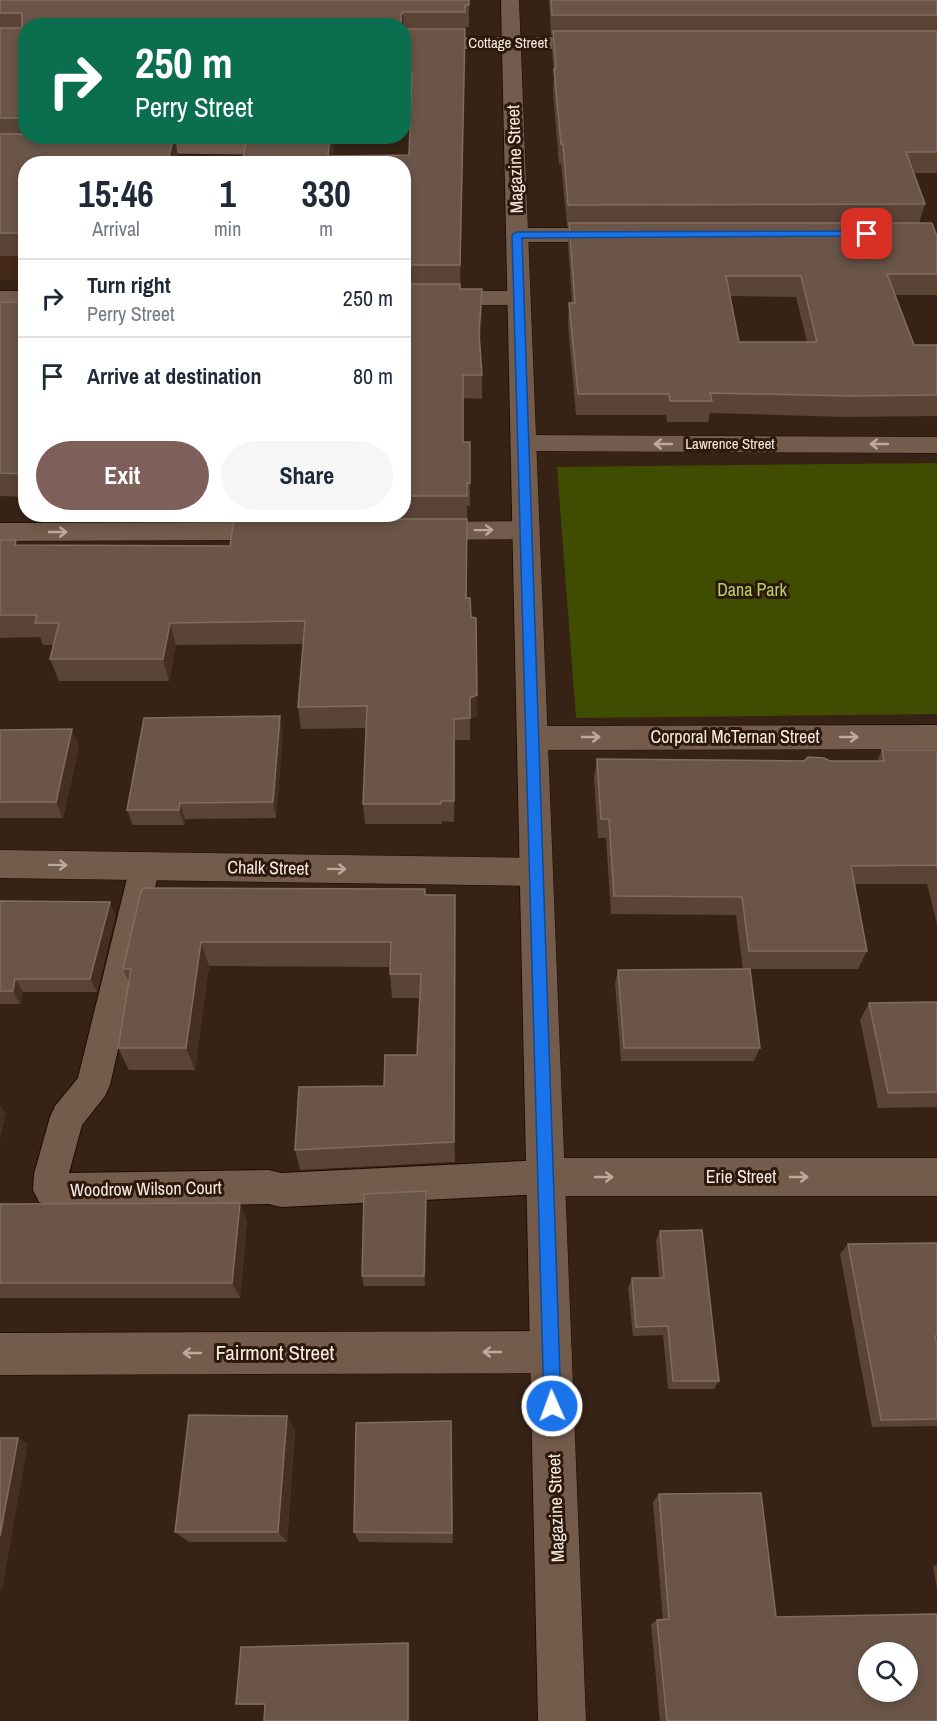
<!DOCTYPE html>
<style>
body{margin:0;font-family:"Archivo Narrow",sans-serif;background:#f6f6f7;color:#1f2937;height:100vh;display:flex;flex-direction:column;font-size:22px;white-space:nowrap}
*{box-sizing:border-box;margin:0}
p{font-size:20px;color:#747a83}
.icon{flex:none;width:33px;height:33px;fill:none;stroke:currentColor;stroke-width:2;stroke-linecap:round;stroke-linejoin:round}
.map{position:relative;flex:1;overflow:hidden}
.panel{position:absolute;left:18px;top:156px;width:393px;height:366px;display:flex;flex-direction:column;background:#fff;border-radius:24px;box-shadow:0 3px 9px #0003}
.panel>*{flex:none}
.banner{position:absolute;left:18px;top:18px;width:393px;height:126px;border-radius:24px;box-shadow:0 3px 9px #0003;background:#0b6e4f;color:#fff;overflow:hidden}
.tools{position:absolute;left:858px;top:1642px;display:grid;gap:12px}
.tools a{display:grid;place-items:center;width:60px;height:60px;border-radius:50%;background:#fff;box-shadow:0 3px 9px #0003;font-size:30px}
.pin{position:absolute;display:grid;place-items:center;width:51px;height:51px;color:#fff;margin:-26px;border-radius:12px;box-shadow:0 3px 9px #0006}
.me{position:absolute;width:66px;margin:-33px;rotate:358deg;stroke-linejoin:round;filter:drop-shadow(0 0 4px #0008)}
.turn{display:flex;align-items:center;gap:21px;height:126px;padding:0 18px;font-size:27px}
.turn .icon{width:78px;height:78px;stroke-width:2.5}
.turn b{display:block;font-size:42px;line-height:51px}
.eta{display:flex;justify-content:space-evenly;align-items:center;height:102px;text-align:center}
.eta b{font-size:36px;font-weight:700;line-height:42px}
.cta{display:flex;gap:12px;margin-top:auto;padding:12px 18px}
.cta a{flex:1;height:69px;border-radius:36px;background:#7e5f59;color:#fff;font-size:24px;font-weight:700;line-height:69px;text-align:center}
.cta a+a{background:#f6f6f7;color:#1f2937}
ul{padding:0;list-style:none}
li{display:flex;align-items:center;gap:18px;height:78px;padding:0 18px;border-top:2px solid #e0e1e3}
li div{flex:1}
li b{display:block;font-size:22px}
li em{font-style:normal}
.map>svg:first-child{display:block}
</style>
<div class="map">
<svg width="937" height="1721" viewBox="0 0 937 1721">
<rect width="100%" height="100%" fill="#372316"/>
<path fill="#442918" d="M0 162 247 163 26 164 25 280H0Z"/>
<path fill="#404c00" d="M937 463V714L576 718 557 467Z"/>
<g fill="none" stroke-linecap="round" stroke-linejoin="round">
<g stroke="#1e0c02" stroke-width="2">
<path id="pedestrian" d="M145 853 156 857 160 866 110 1085 105 1096 82 1125 69 1173 269 1170 281 1173 545 1160 557 1165 562 1177 557 1189 545 1194 281 1207 269 1204 51 1207 39 1202 33 1190 34 1174 50 1117 55 1106 78 1078 130 866 134 857Z"/>
</g>
<g stroke="#1e0c02" stroke-width="1">
<path id="minor" d="M404 37H596L603 39 606 43 603 47 596 49H404Z
M131 143H284L291 145 294 149 291 153 284 155 124 153 121 149 124 145Z
M517 228H614L622 230 625 235 622 240 614 242H517L509 240 506 235 509 230Z
M0 291H26V305H0Z
M404 291H519L527 293 531 298 527 303 519 305H404Z
M523 435 937 437V453L523 451 514 449 510 443 514 437Z
M526 521 536 523 540 530 536 537 526 539 422 540 412 538 408 531 412 524 422 522Z
M277 522 287 524 291 531 287 538 277 540 0 541V523Z
M937 725V749L532 750 521 746 517 738 521 730 532 726Z
M0 850 536 858 548 862 553 872 548 882 536 886 0 878Z
M545 1158H937V1196H545L531 1190 526 1177 531 1164Z
M551 1331 566 1337 572 1352 566 1367 551 1373 0 1375V1333Z"/>
</g>
<g stroke="#1e0c02" stroke-width="1">
<path id="tertiary" d="M501 0H519L586 1721H538Z"/>
</g>
<use href="#pedestrian" fill="#745c4d" fill-rule="evenodd"/>
<use href="#minor" fill="#745c4d" fill-rule="evenodd"/>
<use href="#tertiary" fill="#745c4d" fill-rule="evenodd"/>
</g>
<path fill="#594436" fill-rule="evenodd" d="M0 0H469V27H465V35L460 289H482V313L480 343 482 375V399L463 398V442H470V506H467V598L471 617 477 695V716L470 719V740H455L454 822 442 821V824H365L363 804 366 728 301 729 298 707 303 644 176 645 169 681H59L50 659 53 645H43L40 637 0 638V540L18 545 230 546 241 519 240 514H404V164H242L247 137H183L182 141H175L178 157 26 164V256H0ZM26 26H404V94H407V96H411L409 155 333 156 335 136H26Z
M549 0H937V173H914L925 204 919 223 937 234V295H895L914 345H937V416L844 417 710 413 708 422H667L666 415H576L568 324 569 303H572L568 244 569 226H567L561 164H559L553 90 554 75 552 51 553 35H551ZM730 296 796 297 807 342H739Z
M0 302H26V497L0 496Z
M0 730 79 746 63 818H0Z
M283 733 276 818 185 819 184 825H133L127 810Z
M882 750H937V924L927 884H855L867 951 858 969H743L736 915 611 914 606 838H598L594 778 597 759 877 761Z
M141 891 455 895V1162L300 1170 295 1150 384 1086 417 1055 420 998H392L390 974V967L209 966 195 1070H129L118 1048 129 982 123 969Z
M0 901 110 902 115 916 97 992H23L20 1004H0Z
M618 970 760 1048 754 1061H621L615 983Z
M937 1002V1107L878 1108 860 1020 869 1003Z
M427 1202 425 1286H364L362 1276Z
M0 1204 247 1220 240 1298H0Z
M660 1231 719 1381 714 1389H668L663 1335 633 1336 628 1288 632 1278H659L656 1241Z
M937 1243V1426L872 1427 840 1254 848 1244Z
M451 1421 453 1543 359 1542 354 1532Z
M295 1430 287 1542H189L175 1532Z
M659 1494 776 1617 937 1721H660L651 1624 657 1620H663L653 1502Z
M937 1565V1589L933 1566Z
M408 1643 410 1646 265 1705H242L236 1704Z"/>
<path fill="#442f21" d="M403 12 404 35V26H401V15Z
M465 29V51L460 289V265Z
M174 136H175L178 157 177 164H167Z
M330 136H335L332 164 328 156Z
M482 289V313L479 356V333Z
M170 623 176 645 169 681 163 659Z
M477 695V716L470 719V698Z
M280 716 283 733 276 818 273 802Z
M72 729 79 746 63 818 56 802Z
M180 803 185 819 184 825 179 810Z
M455 895 456 921 455 1162 454 1142Z
M110 902 115 916 97 992 90 979Z
M201 942 209 966 195 1070 186 1048Z
M15 979 23 992 20 1004 13 991Z
M0 1106 6 1113 0 1139Z
M426 1191 427 1202 425 1286 424 1276Z
M240 1203 247 1220 240 1298 232 1283Z
M287 1416 295 1430 287 1542 278 1532Z
M451 1421 452 1436 453 1543 452 1533Z
M18 1438 28 1444 2 1591H0V1536Z
M408 1643 410 1646V1721H408Z"/>
<path fill="#6a5548" stroke="#806d60" stroke-width="1.5" fill-rule="evenodd" d="M0 0H469V5H465V12H403L401 15V26H26V118H0V28H22V13H0Z
M551 0H937V15H552Z
M404 29H465L460 265H404V164H242L247 136H330L328 156 409 155 412 73H406L407 71H404Z
M553 31H937V152H906L925 204 568 205 563 144H561L554 69H556Z
M0 134H26V136H174L167 164H26V233H0Z
M569 223H932L936 234H937V274H887L914 345H937V395L850 396 710 393 712 401H670L669 394H578L569 303H575ZM726 276H801L817 342H739Z
M404 284H460V289H482L479 333 482 375H463V442H470V483H467V496H404Z
M0 302H26V474L0 473Z
M234 519H467L466 598H470L471 617 476 618 477 695 470 698V718L454 719V801H441V804H363L367 706 298 707 305 621 170 623 163 659H50L59 623H35L37 615H0V540H16L15 545 230 546Z
M280 716 273 802 180 803 179 810H127L144 718Z
M72 729 56 802H0V730Z
M882 750H937V867L936 865 851 866 867 951H749L742 897 614 896 609 819H601L597 759 804 761 808 757 824 758 830 761H884Z
M145 888 425 889V895H455L454 1142 295 1150 299 1087 384 1086 385 1055H417L421 974H390L391 942H201L186 1048H118L131 969H123L141 891Z
M0 901 110 902 90 979H15L13 991H0Z
M750 969 760 1048H624L618 970Z
M937 1002V1092L888 1093 869 1003Z
M426 1191 424 1276H362L364 1194Z
M240 1203 232 1283H0V1204Z
M702 1230 719 1381H673L668 1326 636 1327 632 1278H664L660 1231Z
M937 1243V1336H935L937 1345V1419L881 1420 848 1244Z
M189 1415 287 1416 278 1532H175Z
M451 1421 452 1533 354 1532 356 1423Z
M0 1438H18L0 1536Z
M761 1493 776 1617 937 1614V1721H667L657 1620 669 1619 659 1494ZM868 1653H908V1692H868Z
M408 1643V1721H264L265 1704H236L241 1647Z"/>
<defs><path id="oneway-shaft" d="M-6 0H5M1.5-3L5.5 0L1.5 3" fill="none" stroke-width="1.6" stroke-linecap="round" stroke-linejoin="round" transform="scale(1.5)"/></defs>
<g stroke="#bdaa9e">
<use href="#oneway-shaft" transform="translate(663 444) rotate(-180)"/>
<use href="#oneway-shaft" transform="translate(879 444) rotate(-180)"/>
<use href="#oneway-shaft" transform="translate(484 530) rotate(-1)"/>
<use href="#oneway-shaft" transform="translate(58 532)"/>
<use href="#oneway-shaft" transform="translate(591 737)"/>
<use href="#oneway-shaft" transform="translate(849 737)"/>
<use href="#oneway-shaft" transform="translate(58 865) rotate(1)"/>
<use href="#oneway-shaft" transform="translate(337 869) rotate(1)"/>
<use href="#oneway-shaft" transform="translate(604 1177)"/>
<use href="#oneway-shaft" transform="translate(799 1177)"/>
<use href="#oneway-shaft" transform="translate(492 1352) rotate(180)"/>
<use href="#oneway-shaft" transform="translate(192 1353) rotate(180)"/>
</g>
<path fill="#1a73e8" stroke="#114b97" stroke-width="1.5" d="M867 231 870 232V236L522 238 561 1406 559 1413 552 1415 546 1413 544 1406 512 235 517 232Z"/>
<g text-anchor="middle" stroke-width="6" stroke-linejoin="round" paint-order="stroke">
<g font-size="15" fill="#f8eae1" stroke="#2d190c">
<text x="508" y="48">Cottage Street</text>
<text x="730" y="449">Lawrence Street</text>
</g>
<g font-size="18" fill="#f8eae1" stroke="#2d190c">
<text transform="translate(515 159) rotate(-92)" y="6">Magazine Street</text>
<text x="735" y="743">Corporal McTernan Street</text>
<text transform="translate(268 868) rotate(1)" y="6">Chalk Street</text>
<text x="741" y="1183">Erie Street</text>
<text transform="translate(146 1189) rotate(-1)" y="6">Woodrow Wilson Court</text>
<text transform="translate(556 1508) rotate(-92)" y="6">Magazine Street</text>
</g>
<g font-size="18" fill="#b9cf6a" stroke="#2d190c">
<text x="752" y="596">Dana Park</text>
</g>
<g font-size="21" fill="#f8eae1" stroke="#2d190c">
<text x="275" y="1360">Fairmont Street</text>
</g>
</g>
</svg>
<div class="tools">
<a><svg class="icon" aria-label="search" viewBox="0 0 24 24"><circle cx="10" cy="10" r="6"/><path d="M15 15l6 6"/></svg></a>
</div>
<div class="pin" style="left:867px;top:234px;background:#d93025"><svg class="icon" aria-label="arrive" viewBox="0 0 24 24"><path d="M6 21V4h12l-3 4 3 4H6"/></svg></div>
<svg class="me" style="left:552px;top:1406px" viewBox="-20 -20 40 40"><circle r="17" fill="#1a73e8" stroke="#fff" stroke-width="3"/><path d="M0-11L8 9 0 5-8 9z" fill="#fff"/></svg>
<div class="banner">
<div class="turn"><svg class="icon" aria-label="right" viewBox="0 0 24 24"><path d="M7 20v-9h11M14 6l5 5-5 5"/></svg><div><b>250 m</b>Perry Street</div></div>
</div>
<section class="panel">
<div class="eta">
<div><b>15:46</b><p>Arrival</p></div>
<div><b>1</b><p>min</p></div>
<div><b>330</b><p>m</p></div>
</div>
<ul>
<li><svg class="icon" aria-label="right" viewBox="0 0 24 24"><path d="M7 20v-9h11M14 6l5 5-5 5"/></svg><div><b>Turn right</b><p>Perry Street</p></div><em>250 m</em></li>
<li><svg class="icon" aria-label="arrive" viewBox="0 0 24 24"><path d="M6 21V4h12l-3 4 3 4H6"/></svg><div><b>Arrive at destination</b></div><em>80 m</em></li>
</ul>
<div class="cta"><a>Exit</a><a>Share</a></div>
</section>
</div>
